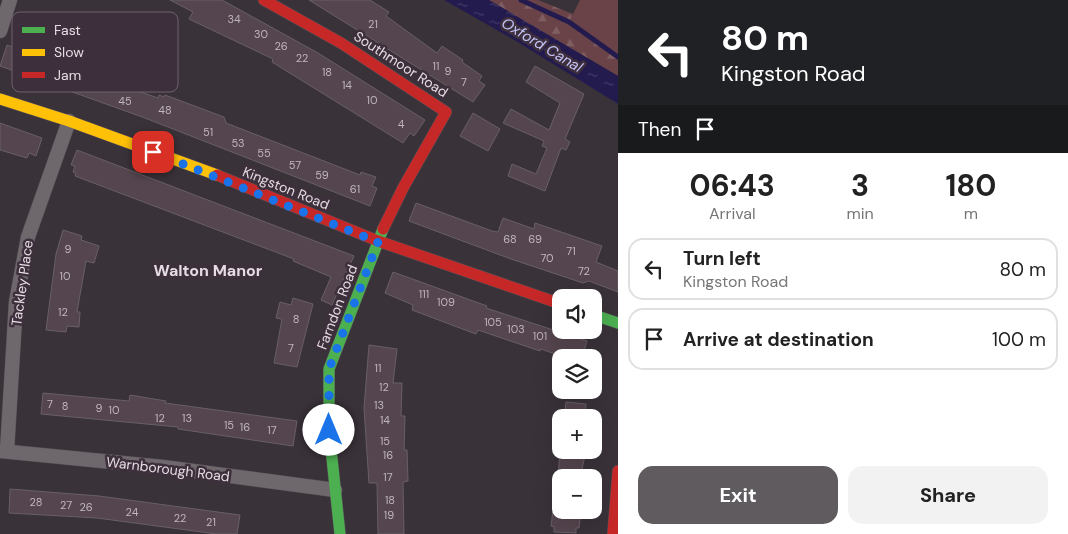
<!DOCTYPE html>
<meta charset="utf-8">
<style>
body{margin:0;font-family:"DM Sans",sans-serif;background:#f2f2f2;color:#222;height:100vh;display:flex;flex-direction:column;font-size:19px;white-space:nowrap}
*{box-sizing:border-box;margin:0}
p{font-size:16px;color:#767676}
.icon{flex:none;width:28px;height:28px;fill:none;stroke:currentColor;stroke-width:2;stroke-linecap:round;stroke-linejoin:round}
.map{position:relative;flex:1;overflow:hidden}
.sheet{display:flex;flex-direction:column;background:#fff;width:450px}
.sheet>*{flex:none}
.guide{background:#202124;color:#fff;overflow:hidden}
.buttons{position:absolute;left:552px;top:289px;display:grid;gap:10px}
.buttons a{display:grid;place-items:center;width:50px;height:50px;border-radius:10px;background:#fff;box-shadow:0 5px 20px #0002;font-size:25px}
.pin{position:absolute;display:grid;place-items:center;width:42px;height:42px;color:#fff;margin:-21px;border-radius:10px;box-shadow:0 2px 8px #0006}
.me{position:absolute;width:55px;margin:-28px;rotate:0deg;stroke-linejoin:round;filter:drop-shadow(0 0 4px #0008)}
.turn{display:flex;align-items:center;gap:18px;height:105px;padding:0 20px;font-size:22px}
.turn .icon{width:65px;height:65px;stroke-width:2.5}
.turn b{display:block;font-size:35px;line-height:42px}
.then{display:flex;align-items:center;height:48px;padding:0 20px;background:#0003;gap:10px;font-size:19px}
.eta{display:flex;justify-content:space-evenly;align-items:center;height:85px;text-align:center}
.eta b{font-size:30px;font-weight:700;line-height:35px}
.button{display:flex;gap:10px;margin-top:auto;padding:10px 20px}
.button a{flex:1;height:58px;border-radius:15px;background:#5f5b5e;color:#fff;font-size:20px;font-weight:700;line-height:58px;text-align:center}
.button a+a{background:#f2f2f2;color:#222}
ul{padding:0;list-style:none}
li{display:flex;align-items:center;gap:15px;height:62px;margin:0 10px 8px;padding:0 10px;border:2px solid #e0e0e0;border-radius:15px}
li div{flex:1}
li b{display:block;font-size:19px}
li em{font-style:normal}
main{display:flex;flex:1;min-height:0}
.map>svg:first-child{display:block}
</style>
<main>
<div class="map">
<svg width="618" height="534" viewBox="0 0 618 534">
<defs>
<pattern id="forest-firs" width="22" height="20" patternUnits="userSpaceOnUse" patternTransform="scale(1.25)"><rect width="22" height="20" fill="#6a4348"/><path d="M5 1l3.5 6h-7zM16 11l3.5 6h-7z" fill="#7f5e62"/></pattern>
<pattern id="water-ripples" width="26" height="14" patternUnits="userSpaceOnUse" patternTransform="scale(1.25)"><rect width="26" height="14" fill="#231a4e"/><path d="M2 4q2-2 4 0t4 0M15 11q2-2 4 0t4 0" fill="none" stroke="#433b67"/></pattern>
</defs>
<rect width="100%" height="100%" fill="#3a3239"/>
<path fill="#6a4348" d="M580 0H618V57L569 22Z"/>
<path fill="url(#forest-firs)" d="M489 0H538L573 14 569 22 618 57V76Z"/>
<path fill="url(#water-ripples)" d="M444 0H489L618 76V104L516 41Z"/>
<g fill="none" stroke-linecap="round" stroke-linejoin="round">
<path stroke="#231a4e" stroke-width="5" d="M521 0 569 22 618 57"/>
</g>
<path fill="#55454e" stroke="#686065" d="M170 0H222L318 53 425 120 414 136 410 133 403 143 272 62 273 59 189 19 193 12Z
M309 0H370L389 12 386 16 437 53 442 46 463 60 462 62 482 76 479 81 485 85 473 102Z
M7 45 158 98 159 95 164 97 165 95 224 117 226 123 360 175 361 172 376 177 372 186 377 188 370 206 145 118 0 66Z
M535 66 584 94 565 139 570 142 566 150 561 148 545 191 508 176 512 164 536 174 547 148 542 146 544 141 503 123 511 109 549 130 560 103 526 82Z
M473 113 500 129 488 151 460 136Z
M0 123 42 138 36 156 29 153 27 158 0 150Z
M77 150 354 256 332 305 321 300 331 277 293 261 294 259 75 176 76 173 73 172 75 166 71 165Z
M416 203 492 231 498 232 503 218 534 229 535 223 602 246 596 262 618 271V292L589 281 583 283 511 259 409 221Z
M63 230 82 236 81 240 99 246 94 263 86 261 77 312H80L79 327 67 326 66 332 46 330 56 254Z
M393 272 487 306 486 308 587 341 582 358H566L541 349 540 351 478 330 476 334 412 310 413 305 385 293Z
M293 298 313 304 297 367 274 363 282 319 276 318 280 302 291 305Z
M369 345 397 349 393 383H402L401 416H405L404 450H407L408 481 403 482 404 534H378L377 483H369L364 408Z
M43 393 129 401 130 395 166 401 165 403 297 421 293 446 178 429V427L41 414Z
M566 402 586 404 585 418H564Z
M560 450 586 451 580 478H558Z
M10 489 99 496 240 515 237 534H217L97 518 9 513Z
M553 510H581L579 528H576V533L554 532V527L551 526Z"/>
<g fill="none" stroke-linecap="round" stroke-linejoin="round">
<g stroke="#585157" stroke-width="15">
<path id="street" d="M0 31 10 0
M0 451 163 467 335 490
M7 451 16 302 28 237 69 121"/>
</g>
<g stroke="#585157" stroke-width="12">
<path id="fast" d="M594 315 618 323
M340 534 329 430V369L383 229"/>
</g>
<g stroke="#585157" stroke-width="12">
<path id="slow" d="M0 99 69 121 217 175"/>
</g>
<g stroke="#585157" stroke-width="12">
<path id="jam" d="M264 0 341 43 446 112 403 188 383 229
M217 175 378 241 561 304
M613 534 618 471"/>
</g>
<use href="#street" stroke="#6e686d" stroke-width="14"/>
<use href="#fast" stroke="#4caf50" stroke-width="11"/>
<use href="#slow" stroke="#ffc107" stroke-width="11"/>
<use href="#jam" stroke="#c62828" stroke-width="11"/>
</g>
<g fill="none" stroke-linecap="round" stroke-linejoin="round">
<path stroke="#1a73e8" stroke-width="9" stroke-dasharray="0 16.2" d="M153 152 378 242 329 369V430"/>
</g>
<g text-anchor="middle" stroke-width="5" stroke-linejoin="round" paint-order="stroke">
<g font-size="11" fill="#c1b6be">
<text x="234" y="23">34</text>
<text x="373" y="28">21</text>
<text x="261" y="38">30</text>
<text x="281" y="50">26</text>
<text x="302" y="62">22</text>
<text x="436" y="70">11</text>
<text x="448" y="75">9</text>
<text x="327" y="76">18</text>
<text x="464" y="86">7</text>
<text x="347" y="89">14</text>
<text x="372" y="104">10</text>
<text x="125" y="105">45</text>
<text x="165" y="114">48</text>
<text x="401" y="128">4</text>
<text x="208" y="136">51</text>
<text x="238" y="147">53</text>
<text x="264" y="157">55</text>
<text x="295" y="169">57</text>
<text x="322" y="179">59</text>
<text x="355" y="193">61</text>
<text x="510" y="243">68</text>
<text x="535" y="243">69</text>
<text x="68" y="253">9</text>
<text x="571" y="255">71</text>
<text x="547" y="262">70</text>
<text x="584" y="275">72</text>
<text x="65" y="280">10</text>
<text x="424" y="298">111</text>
<text x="446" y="306">109</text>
<text x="63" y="316">12</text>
<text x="296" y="323">8</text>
<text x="493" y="326">105</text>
<text x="516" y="333">103</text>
<text x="540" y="340">101</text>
<text x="291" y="352">7</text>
<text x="378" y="372">11</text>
<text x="384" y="391">12</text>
<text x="50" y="408">7</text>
<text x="379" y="409">13</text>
<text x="65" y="410">8</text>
<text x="99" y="412">9</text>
<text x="114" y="414">10</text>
<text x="160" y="422">12</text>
<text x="187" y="422">13</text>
<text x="385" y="424">14</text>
<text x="229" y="429">15</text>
<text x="245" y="431">16</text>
<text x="272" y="434">17</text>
<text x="385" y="445">15</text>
<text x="388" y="459">16</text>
<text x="388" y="481">17</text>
<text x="390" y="504">18</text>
<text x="36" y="506">28</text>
<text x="66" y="509">27</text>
<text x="86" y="511">26</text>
<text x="132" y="516">24</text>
<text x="389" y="519">19</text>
<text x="180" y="522">22</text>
<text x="211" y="526">21</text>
</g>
<g font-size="14" fill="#e5dce4" stroke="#3d2f3b">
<text transform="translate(401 64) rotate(33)" y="5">Southmoor Road</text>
<text transform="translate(286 188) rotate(22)" y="5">Kingston Road</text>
<text transform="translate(22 283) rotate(-82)" y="5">Tackley Place</text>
<text transform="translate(337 307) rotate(-69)" y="5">Farndon Road</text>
<text transform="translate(168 469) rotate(7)" y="5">Warnborough Road</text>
</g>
<g font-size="15" font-style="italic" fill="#c4c4fb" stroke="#3d2f3b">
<text transform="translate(542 45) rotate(31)" y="5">Oxford Canal</text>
</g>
<g font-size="16" font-weight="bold" fill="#e5dce4" stroke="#3d2f3b">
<text x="208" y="276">Walton Manor</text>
</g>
</g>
<rect x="12" y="12" width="166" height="80" rx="8" fill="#3d2f3b" stroke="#6f636e" stroke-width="1"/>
<rect x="22" y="27" width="23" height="6" fill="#4caf50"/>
<rect x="22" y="49" width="23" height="7" fill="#ffc107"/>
<rect x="22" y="72" width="23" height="6" fill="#c62828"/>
<g font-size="14" fill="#e5dce4">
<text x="54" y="35">Fast</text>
<text x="54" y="57">Slow</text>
<text x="54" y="80">Jam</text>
</g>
</svg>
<div class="buttons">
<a><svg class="icon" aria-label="sound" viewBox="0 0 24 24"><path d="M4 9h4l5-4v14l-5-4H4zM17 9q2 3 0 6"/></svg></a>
<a><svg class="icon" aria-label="layers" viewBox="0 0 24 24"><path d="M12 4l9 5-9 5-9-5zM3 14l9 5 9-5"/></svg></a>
<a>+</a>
<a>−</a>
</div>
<div class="pin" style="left:153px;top:152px;background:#d93025"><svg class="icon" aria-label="arrive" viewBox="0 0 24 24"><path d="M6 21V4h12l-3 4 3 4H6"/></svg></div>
<svg class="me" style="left:329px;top:430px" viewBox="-20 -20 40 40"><circle r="19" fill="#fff"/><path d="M0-13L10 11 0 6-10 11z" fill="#1a73e8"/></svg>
</div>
<section class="sheet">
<div class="guide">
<div class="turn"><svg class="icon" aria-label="left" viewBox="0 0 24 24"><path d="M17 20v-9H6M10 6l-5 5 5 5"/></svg><div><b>80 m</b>Kingston Road</div></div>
<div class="then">Then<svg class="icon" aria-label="arrive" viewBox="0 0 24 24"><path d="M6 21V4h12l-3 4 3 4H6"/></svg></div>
</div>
<div class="eta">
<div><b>06:43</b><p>Arrival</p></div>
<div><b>3</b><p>min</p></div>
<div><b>180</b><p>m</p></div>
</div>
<ul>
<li><svg class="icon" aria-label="left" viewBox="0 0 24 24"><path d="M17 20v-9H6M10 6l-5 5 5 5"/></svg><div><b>Turn left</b><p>Kingston Road</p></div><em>80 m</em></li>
<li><svg class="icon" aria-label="arrive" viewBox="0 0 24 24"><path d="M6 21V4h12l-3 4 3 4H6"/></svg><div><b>Arrive at destination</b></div><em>100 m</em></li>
</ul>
<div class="button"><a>Exit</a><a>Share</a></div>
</section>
</main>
